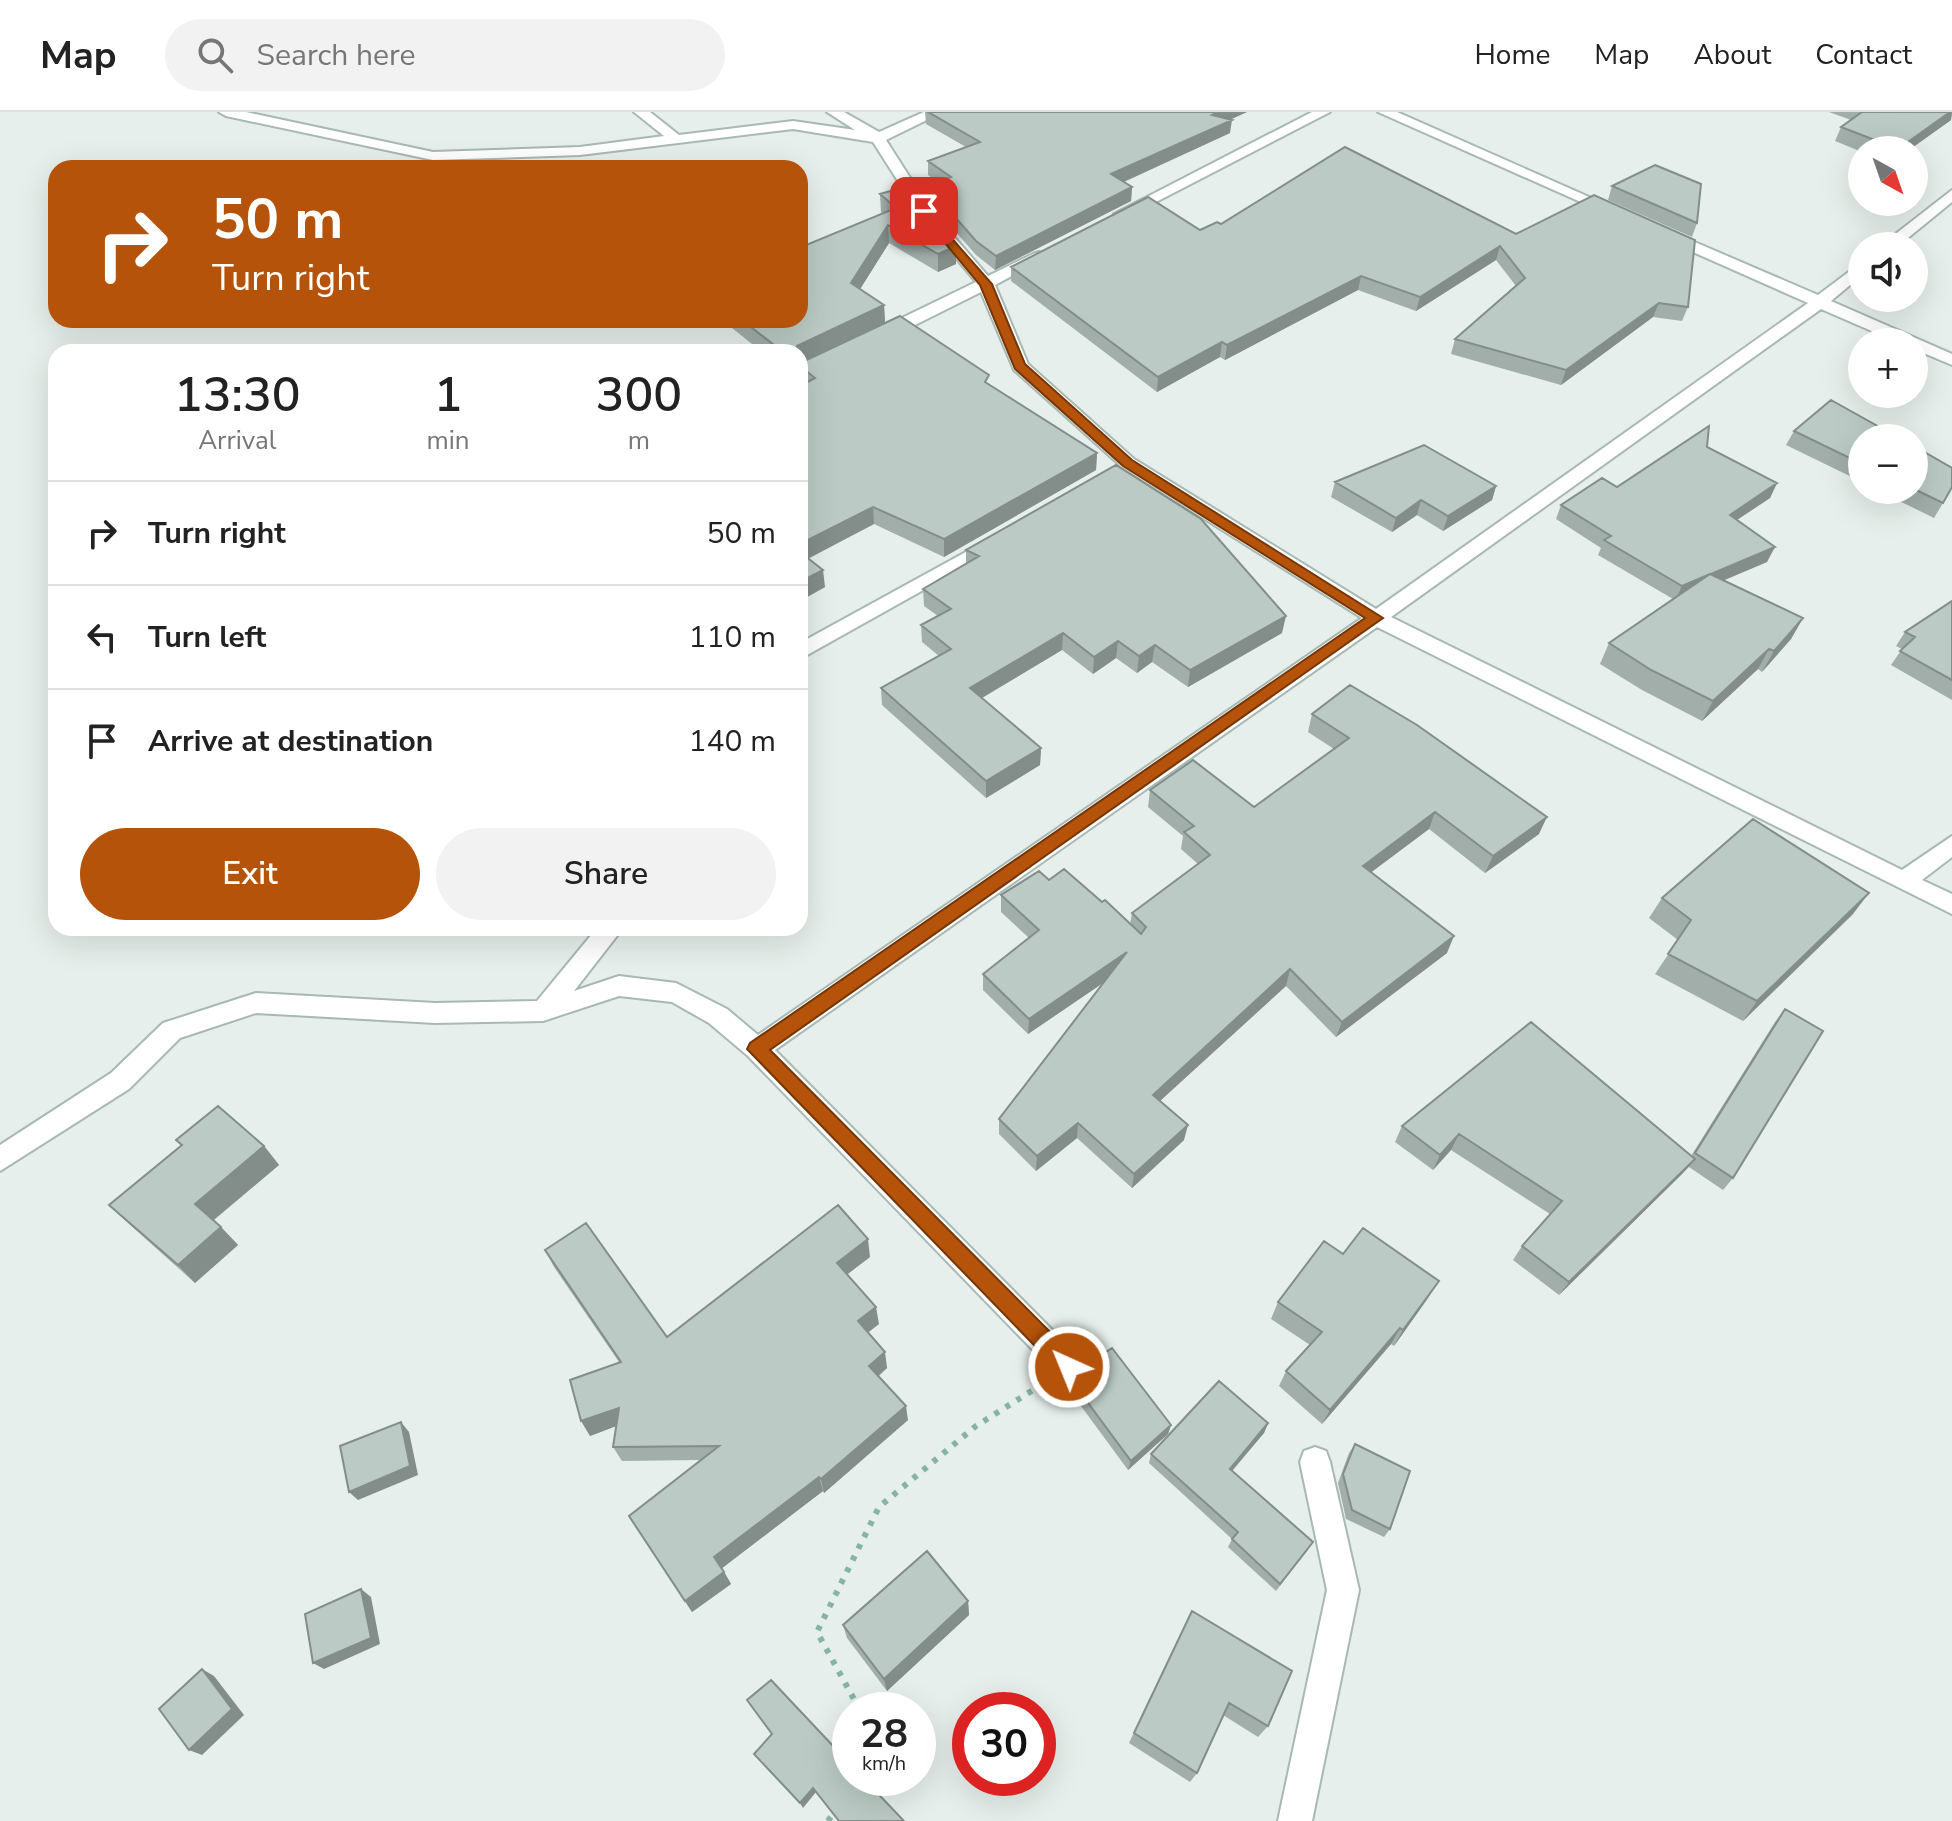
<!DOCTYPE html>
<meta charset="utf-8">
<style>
body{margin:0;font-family:"Nunito Sans",sans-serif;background:#f2f2f2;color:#222;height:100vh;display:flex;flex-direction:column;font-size:30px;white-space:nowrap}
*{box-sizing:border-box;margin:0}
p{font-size:26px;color:#767676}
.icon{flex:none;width:44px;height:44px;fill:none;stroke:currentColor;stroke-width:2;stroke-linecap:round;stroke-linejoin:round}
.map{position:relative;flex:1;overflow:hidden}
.sheet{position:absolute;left:48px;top:232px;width:760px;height:592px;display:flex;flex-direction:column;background:#fff;border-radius:24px;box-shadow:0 8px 32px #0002}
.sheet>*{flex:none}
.guide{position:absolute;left:48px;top:48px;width:760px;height:168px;border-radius:24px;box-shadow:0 8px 32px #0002;background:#b45309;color:#fff;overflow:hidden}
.needle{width:52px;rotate:140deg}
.fabs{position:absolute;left:1848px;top:24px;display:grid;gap:16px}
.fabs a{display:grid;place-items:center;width:80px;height:80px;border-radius:50%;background:#fff;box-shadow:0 8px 32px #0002;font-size:40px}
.speed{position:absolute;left:832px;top:1580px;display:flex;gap:16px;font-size:40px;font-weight:700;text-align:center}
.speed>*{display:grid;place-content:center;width:104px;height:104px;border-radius:50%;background:#fff;box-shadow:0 8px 32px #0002;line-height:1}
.speed small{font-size:20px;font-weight:400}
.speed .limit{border:12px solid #d22;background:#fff;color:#111}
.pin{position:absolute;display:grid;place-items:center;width:68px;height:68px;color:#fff;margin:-34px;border-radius:16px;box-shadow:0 4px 12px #0006}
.me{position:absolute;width:88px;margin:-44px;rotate:316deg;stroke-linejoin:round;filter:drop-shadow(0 0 6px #0008)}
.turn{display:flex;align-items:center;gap:28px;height:168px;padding:0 32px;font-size:36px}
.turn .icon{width:104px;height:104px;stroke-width:2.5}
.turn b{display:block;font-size:56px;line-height:68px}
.eta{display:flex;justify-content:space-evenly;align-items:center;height:136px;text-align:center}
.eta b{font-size:48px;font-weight:600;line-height:56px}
.action{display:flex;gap:16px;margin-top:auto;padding:16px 32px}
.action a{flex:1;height:92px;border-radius:48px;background:#b45309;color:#fff;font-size:32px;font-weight:600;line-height:92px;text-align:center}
.action a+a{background:#f2f2f2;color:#222}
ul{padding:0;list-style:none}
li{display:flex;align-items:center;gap:24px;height:104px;padding:0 32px;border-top:2px solid #e0e0e0}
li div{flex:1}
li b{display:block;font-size:30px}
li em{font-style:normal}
header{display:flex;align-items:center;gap:48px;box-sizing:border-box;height:112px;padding:0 40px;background:#fff;border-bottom:2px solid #e0e0e0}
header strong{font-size:38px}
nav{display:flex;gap:44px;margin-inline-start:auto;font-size:28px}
.search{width:560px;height:72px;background:#f2f2f2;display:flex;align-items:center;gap:20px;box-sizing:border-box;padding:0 28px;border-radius:44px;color:#767676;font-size:30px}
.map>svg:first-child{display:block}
</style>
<header>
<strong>Map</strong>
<div class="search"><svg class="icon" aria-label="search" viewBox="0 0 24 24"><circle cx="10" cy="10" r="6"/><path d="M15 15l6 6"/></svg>Search here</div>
<nav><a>Home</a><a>Map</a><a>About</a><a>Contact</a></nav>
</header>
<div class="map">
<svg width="1952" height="1709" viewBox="0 0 1952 1709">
<rect width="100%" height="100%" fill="#e6efeb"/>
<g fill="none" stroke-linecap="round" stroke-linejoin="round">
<g stroke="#a8b8b2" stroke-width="4">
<path id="street" d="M219 0H246L433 40 580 35 664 24 634 0H650L679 23 793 9 855 18 827 0H844L879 20 924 0H943L886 28 930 97 988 164 1033 142 1039 140 1047 145 995 173 1028 252 1134 347 1376 497 1808 191 1659 125V119H1669L1818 183 1862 150V163L1831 189 1952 242V253L1914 237V230H1897L1821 197 1391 505 1902 758 1952 724V745L1922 768 1952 782V802L1377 515 775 938 1079 1245 1083 1255 1079 1265 1069 1269 1059 1265 748 944 709 911 672 890 619 884 543 909 435 911 256 901 180 926 129 977 0 1059V1033L111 961 163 911 256 881 435 891 537 889 597 816H623L574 879 619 864 676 871 727 897 758 923 1362 506 1122 355 1014 258 981 180 885 228H873L871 224 873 220 976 170 919 102 873 30 793 17 580 43 433 48 226 4Z
M1312 0H1330L1127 105 1122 107 1114 102Z
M1378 0H1397L1623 100 1615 105 1610 103Z
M1952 78V90L1898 134H1880Z
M995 424 1002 426 1005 430 1002 434 800 547V531Z
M1315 1335 1326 1339 1330 1350 1359 1478 1312 1709H1278L1327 1478 1300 1350 1304 1339Z"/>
</g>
<path stroke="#86b3a5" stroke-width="6" stroke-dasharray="5 8" stroke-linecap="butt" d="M860 1598 817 1520 879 1395 976 1314 1033 1278
M828 1709 836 1697"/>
<use href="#street" fill="#fff" fill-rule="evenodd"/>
</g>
<path fill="#a1aea9" d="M925 0H1247L1230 7V21L1124 70 1132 75 1131 89 995 158 976 143 927 87V73L937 70 928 63V49L966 35 926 12Z
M1829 0H1952L1951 8 1909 38H1862V40L1835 29 1841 15 1851 8Z
M1612 74 1697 111 1692 125 1608 88Z
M880 82 956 152 938 160 889 131 860 177 884 193 885 211 989 272 1097 341 1096 358 944 445 874 412 808 446 825 475 800 489V274L802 272 800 271V240H762L722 208H800L804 134 883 102 881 100Z
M1221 112 1516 122 1688 195 1682 209 1653 205 1561 273 1451 242 1455 227 1516 174 1496 148 1416 199 1358 178 1225 248 1220 245 1157 280 1011 169V155L1200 118Z
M1794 319 1862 326V370L1786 333Z
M1914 334 1943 391 1934 406 1877 378H1914Z
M1707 335 1777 371 1770 386 1737 408 1767 450 1724 468 1803 506 1791 527 1762 560 1758 557 1702 609 1642 578 1600 552 1609 531 1673 487 1598 443 1601 436 1556 407 1561 393 1617 375Z
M1335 370 1496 374 1492 388 1443 419 1417 403 1392 420 1331 385Z
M966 438 1282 521 1188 575 1152 550 1137 561 1116 546 1093 562 1062 538 982 586 1041 636 1040 653 986 686 882 593 881 576 939 544 922 530 921 513 938 504 924 494 923 477 966 451Z
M1952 489V588L1891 553 1902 537 1896 534 1905 520Z
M1312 602 1539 722 1485 761 1429 717 1371 760 1447 841 1336 925 1286 874 1160 989 1184 1028 1132 1076 1077 1026 1036 1059 999 1022V1007L1103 871 1028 922 983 878V862L1029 826 1001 800V783L1049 768 1102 790 1130 812 1132 801 1198 752 1181 737 1183 724 1148 695 1150 678 1254 695 1334 637 1308 620Z
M1662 786 1853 802 1743 909 1655 862 1678 828 1649 806Z
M1785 897 1733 1066 1723 1078 1689 1055 1682 1062 1559 1183 1513 1148 1522 1134 1550 1102 1451 1038 1433 1058 1395 1030 1402 1014 1691 1044 1775 910Z
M176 1028 264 1034 279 1053 214 1108 238 1133 195 1171 128 1111 109 1093 181 1034Z
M545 1138 667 1225 870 1145 847 1162 879 1212 868 1220 887 1256 879 1264 908 1308 824 1381 823 1379 722 1456 731 1472 692 1500 629 1404 700 1348 622 1349 613 1335 616 1314 590 1324 619 1250 554 1155Z
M1343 1142 1428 1186 1394 1234 1391 1232 1322 1312 1279 1274 1286 1259 1310 1233 1271 1207 1278 1190Z
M1069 1265 1171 1313 1168 1322 1128 1358 1067 1275Z
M1268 1311 1264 1321 1232 1358 1308 1438 1276 1479 1228 1435 1232 1427 1149 1351 1151 1342Z
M1355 1332 1390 1417 1384 1425 1346 1407 1338 1371 1349 1341Z
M968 1489 969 1503 887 1579 847 1526 843 1513Z
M1192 1499 1268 1614 1258 1625 1223 1603 1197 1661 1190 1670 1129 1631Z"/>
<path fill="#838d89" d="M1218 0H1247L1210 17 1212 3Z
M1950 0H1952L1951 8 1909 38H1897Z
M1232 8 1230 21 1110 76 1111 62Z
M1132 75 1131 89 995 158 996 144Z
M888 113 889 131 852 190 851 171Z
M956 134V152L938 160V142Z
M1500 134 1496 148 1416 199 1420 185Z
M1361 164 1358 178 1225 248 1227 233Z
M1659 191 1653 205 1561 273 1566 258Z
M884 193 885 211 800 252V240H796L797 234Z
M1222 230 1220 245 1157 280 1158 265Z
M1097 341 1096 358 944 445V427Z
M1777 371 1770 386 1723 417 1730 403Z
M1496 374 1492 388 1443 419 1448 404Z
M1421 388 1417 403 1392 420 1396 406Z
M873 395 874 412 800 451V432Z
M1775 435 1767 450 1675 489 1682 474Z
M823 458 825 475 800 489V470Z
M1286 504 1282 521 1188 575 1190 558Z
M1803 506 1791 527 1762 560 1774 539Z
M1063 521 1062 538 970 593V576Z
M1118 529 1116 546 1093 562 1094 545Z
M1155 533 1152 550 1137 561 1139 544Z
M1769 537 1758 557 1702 609 1713 589Z
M1041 636 1040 653 986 686V669Z
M1435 700 1429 717 1357 771 1363 754Z
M1547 705 1539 722 1485 761 1493 744Z
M1869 781 1853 802 1743 909 1757 889Z
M1454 824 1447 841 1336 925 1342 910Z
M1127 840 1125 856 1028 922 1029 907Z
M1290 857 1286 874 1150 998 1153 983Z
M1078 1011 1077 1026 1036 1059 1037 1044Z
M1188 1013 1184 1028 1132 1076 1134 1062Z
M1459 1022 1451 1038 1433 1058 1440 1043Z
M264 1034 279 1053 211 1110 195 1092Z
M1695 1047 1682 1062 1559 1183 1569 1170Z
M221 1115 238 1133 195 1171 178 1153Z
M868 1127 870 1145 840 1168 837 1151Z
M1439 1169 1428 1186 1394 1234 1403 1218Z
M876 1195 879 1212 861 1226 858 1209Z
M1400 1216 1391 1232 1322 1312 1330 1298Z
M885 1240 887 1256 872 1269 869 1254Z
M906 1294 908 1308 824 1381 821 1367Z
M619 1296 627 1310 590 1324 581 1309Z
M401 1310 409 1320 418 1363 358 1388 349 1380Z
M1268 1311 1264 1321 1227 1365 1230 1357Z
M1171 1313 1168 1322 1128 1358 1131 1349Z
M819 1365 823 1379 721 1457 714 1445Z
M724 1460 731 1472 692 1500 685 1489Z
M361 1477 371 1485 380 1532 324 1557 313 1551Z
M968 1489 969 1503 887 1579 884 1567Z
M202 1557 214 1564 244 1603 202 1643 189 1638Z
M813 1676 816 1680 803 1696 800 1691Z"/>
<path fill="#bbcac4" stroke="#838d89" stroke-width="2" d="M928 0H1218L1212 3 1232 8 1111 62 1132 75 996 144 976 129 927 73 951 65 928 49 980 30Z
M1862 0H1950L1898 37 1841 15Z
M1345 35 1516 122 1594 83 1695 128 1688 195 1659 191 1566 258 1455 227 1525 166 1500 134 1420 185 1361 164 1227 233 1222 230 1158 265 1011 155 1148 85 1200 118 1217 110 1221 112Z
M1655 53 1701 72 1697 111 1612 74Z
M908 74 956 134 938 142 888 113 851 171 884 193 797 234 796 240H783L742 208H800V132L804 134 896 96 880 82Z
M900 204 989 263 985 270 1097 341 944 427 873 395 800 432V274L815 266 800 254V251Z
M1831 288 1899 326H1862V352L1794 319Z
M1709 314 1707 335 1777 371 1730 403 1775 435 1711 462H1710L1682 474 1604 428 1611 424 1561 393 1602 366 1617 375Z
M1424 333 1496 374 1448 404 1421 388 1396 406 1335 370Z
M1914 334 1952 356V375L1943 391 1914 377Z
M1116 353 1201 407 1286 504 1190 558 1155 533 1139 544 1118 529 1094 545 1063 521 970 576 1041 636 986 669 881 576 951 537 921 513 951 497 923 477 979 444 966 438Z
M800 440 823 458 800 470Z
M1710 462 1803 506 1774 539 1769 537 1713 589 1651 558 1609 531Z
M1952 489V568L1900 539 1915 525 1905 520Z
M1350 573 1417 613 1547 705 1493 744 1435 700 1363 754 1454 824 1342 910 1290 857 1153 983 1188 1013 1134 1062 1078 1011 1037 1044 999 1007 1127 840 1029 907 983 862 1039 818 1001 783 1039 759 1049 768 1064 757 1102 790 1105 788 1141 822 1146 815 1132 801 1210 743 1184 720 1194 714 1150 678 1193 648 1254 695 1349 626 1312 602Z
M1753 707 1869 781 1757 889 1668 842 1691 808 1662 786Z
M1785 897 1823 919 1733 1066 1695 1041Z
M1531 910 1695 1047 1569 1170 1522 1134 1562 1089 1459 1022 1440 1043 1402 1014Z
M218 994 264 1034 195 1092 221 1115 178 1153 109 1093 182 1033 176 1028Z
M838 1093 868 1127 837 1151 876 1195 858 1209 885 1240 869 1254 906 1294 821 1367 819 1365 714 1445 724 1460 685 1489 629 1404 719 1334 613 1335 619 1296 581 1309 570 1268 621 1250 545 1138 586 1111 667 1225Z
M1363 1116 1439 1169 1403 1218 1400 1216 1330 1298 1286 1259 1322 1220 1278 1190 1324 1129 1343 1142Z
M1112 1236 1171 1313 1131 1349 1069 1265Z
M1219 1269 1268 1311 1230 1357 1313 1430 1280 1472 1232 1427 1238 1420 1151 1342Z
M401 1310 410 1354 349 1380 340 1334Z
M1355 1332 1410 1359 1390 1417 1352 1398 1343 1362Z
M927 1439 968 1489 884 1567 843 1513Z
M361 1477 371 1526 313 1551 305 1502Z
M1192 1499 1292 1559 1268 1614 1229 1591 1197 1661 1134 1621Z
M202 1557 232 1597 189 1638 159 1597Z
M771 1568 850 1652V1666H863L904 1709H839L813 1676 800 1691 754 1642 772 1622 747 1588Z"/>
<path fill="#b45309" stroke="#753606" stroke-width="2" d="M924 95 992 172 1025 252 1132 348 1383 506 770 938 1077 1247 1080 1255 1077 1262 1069 1265 1062 1262 747 937 750 931 1365 506 1123 354 1015 257 980 173 920 101 919 99Z"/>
</svg>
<div class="fabs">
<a><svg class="needle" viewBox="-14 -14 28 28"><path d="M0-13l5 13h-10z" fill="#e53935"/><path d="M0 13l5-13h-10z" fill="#767676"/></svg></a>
<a><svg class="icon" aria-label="sound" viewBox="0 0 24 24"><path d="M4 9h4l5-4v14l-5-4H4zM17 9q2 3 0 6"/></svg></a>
<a>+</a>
<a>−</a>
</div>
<div class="speed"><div>28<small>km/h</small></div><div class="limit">30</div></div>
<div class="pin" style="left:924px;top:99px;background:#d93025"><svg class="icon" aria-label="arrive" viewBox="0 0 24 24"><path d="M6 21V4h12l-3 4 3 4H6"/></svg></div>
<svg class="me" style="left:1069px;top:1255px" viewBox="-20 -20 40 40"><circle r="17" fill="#b45309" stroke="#fff" stroke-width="3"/><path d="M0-11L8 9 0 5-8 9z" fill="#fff"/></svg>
<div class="guide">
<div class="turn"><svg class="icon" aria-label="right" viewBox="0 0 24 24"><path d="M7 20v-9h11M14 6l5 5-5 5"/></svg><div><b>50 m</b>Turn right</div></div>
</div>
<section class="sheet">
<div class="eta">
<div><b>13:30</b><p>Arrival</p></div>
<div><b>1</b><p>min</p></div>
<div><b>300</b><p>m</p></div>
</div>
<ul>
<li><svg class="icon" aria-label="right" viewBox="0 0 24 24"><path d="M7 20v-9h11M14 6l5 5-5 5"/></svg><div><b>Turn right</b></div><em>50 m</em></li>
<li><svg class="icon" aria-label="left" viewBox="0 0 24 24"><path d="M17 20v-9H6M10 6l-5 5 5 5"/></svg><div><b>Turn left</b></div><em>110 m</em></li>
<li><svg class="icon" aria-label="arrive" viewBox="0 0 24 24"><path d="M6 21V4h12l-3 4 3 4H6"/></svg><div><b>Arrive at destination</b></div><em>140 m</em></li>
</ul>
<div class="action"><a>Exit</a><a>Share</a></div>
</section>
</div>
